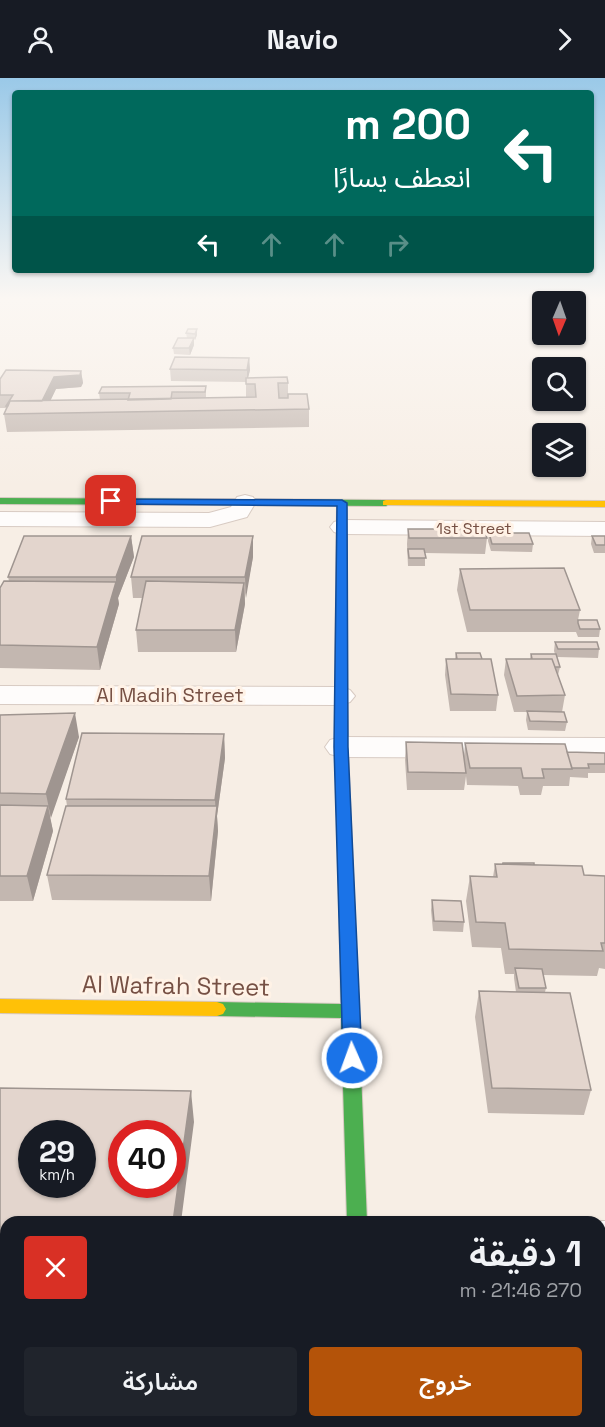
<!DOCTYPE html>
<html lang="ar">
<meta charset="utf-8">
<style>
body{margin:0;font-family:"Space Grotesk","Noto Sans Arabic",sans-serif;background:#20242c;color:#f1f3f6;direction:rtl;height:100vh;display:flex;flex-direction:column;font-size:22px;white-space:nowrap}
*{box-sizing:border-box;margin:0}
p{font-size:20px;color:#9ea1a6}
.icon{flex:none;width:33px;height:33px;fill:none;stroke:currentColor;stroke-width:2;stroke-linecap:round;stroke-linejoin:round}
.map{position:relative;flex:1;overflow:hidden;direction:ltr}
.panel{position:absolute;left:0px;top:1138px;width:606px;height:212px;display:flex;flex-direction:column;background:#171b24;border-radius:18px 18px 0 0;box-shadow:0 2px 4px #0004;direction:rtl}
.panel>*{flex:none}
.banner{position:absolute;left:12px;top:12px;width:582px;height:183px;border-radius:6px;box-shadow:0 2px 4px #0004;direction:rtl;background:#00695c;color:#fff;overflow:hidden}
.needle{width:39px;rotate:182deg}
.buttons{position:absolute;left:532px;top:213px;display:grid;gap:12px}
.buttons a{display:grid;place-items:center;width:54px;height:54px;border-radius:6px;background:#171b24;box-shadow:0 2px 4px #0004;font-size:30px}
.speed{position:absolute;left:18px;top:1042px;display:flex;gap:12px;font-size:30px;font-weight:700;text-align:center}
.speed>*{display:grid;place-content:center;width:78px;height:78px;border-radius:50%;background:#171b24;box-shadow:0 2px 4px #0004;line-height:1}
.speed small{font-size:15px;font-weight:400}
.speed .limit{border:9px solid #d22;background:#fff;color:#111}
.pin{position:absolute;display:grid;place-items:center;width:51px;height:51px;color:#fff;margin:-26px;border-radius:12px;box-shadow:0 3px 9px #0006}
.me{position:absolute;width:66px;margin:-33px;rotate:358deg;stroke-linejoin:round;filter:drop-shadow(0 0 4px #0008)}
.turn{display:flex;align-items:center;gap:21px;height:126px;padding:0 24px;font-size:27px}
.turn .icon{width:78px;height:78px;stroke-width:2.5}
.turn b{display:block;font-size:42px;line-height:51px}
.lanes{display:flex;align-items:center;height:57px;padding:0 24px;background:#0003;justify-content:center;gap:30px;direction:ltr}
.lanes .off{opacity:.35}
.round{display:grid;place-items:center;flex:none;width:63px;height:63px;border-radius:6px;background:#20242c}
.headline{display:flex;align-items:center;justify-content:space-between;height:102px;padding:0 24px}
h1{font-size:36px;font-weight:600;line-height:45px}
.cta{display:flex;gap:12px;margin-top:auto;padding:12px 24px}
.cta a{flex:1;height:69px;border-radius:6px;background:#b45309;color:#fff;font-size:24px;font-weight:600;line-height:69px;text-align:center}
.cta a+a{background:#20242c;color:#f1f3f6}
header{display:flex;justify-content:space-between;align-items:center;height:78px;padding:0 24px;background:#171b24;font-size:27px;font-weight:600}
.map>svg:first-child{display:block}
</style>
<header><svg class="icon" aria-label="forward" viewBox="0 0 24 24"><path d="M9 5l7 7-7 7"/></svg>Navio<svg class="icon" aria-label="person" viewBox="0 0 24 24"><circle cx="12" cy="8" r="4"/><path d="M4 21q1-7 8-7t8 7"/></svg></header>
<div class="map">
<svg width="605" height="1349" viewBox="0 0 605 1349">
<rect width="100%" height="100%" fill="#f7eee5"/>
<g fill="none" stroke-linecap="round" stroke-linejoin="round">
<g stroke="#d8cbc3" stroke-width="2">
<path id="street" d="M245 417 253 419 256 424 247 439 210 449 0 448V434L209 435 231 429 237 419Z
M342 442 605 444V458L342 456 334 454 330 449 334 444Z
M0 608 340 609 350 612 355 618 350 624 340 627 0 626Z
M341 659 605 660V680L341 679 330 676 325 669 330 662Z
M600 1143H605V1191H600V1144H596Z
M333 1344H389V1349H333Z"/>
</g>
<g stroke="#d7c9c2" stroke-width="2">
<path id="fast" d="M0 420 386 422 391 425 386 428 0 426Z
M341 604 347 608 348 669 367 1144H347L341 940 217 938 211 936 208 931 211 926 217 924 341 926 335 608Z"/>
</g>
<g stroke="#d7c9c2" stroke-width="2">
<path id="slow" d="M386 422 605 423V429L383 427V423Z
M0 921 217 924 223 926 226 931 223 936 217 938 0 935Z"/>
</g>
<g stroke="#d7c9c2" stroke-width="2">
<path id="jam" d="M342 422 347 425V608L341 612 335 608 337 425Z"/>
</g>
<use href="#street" fill="#fefcfb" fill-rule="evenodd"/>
<use href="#fast" fill="#4caf50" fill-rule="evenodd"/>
<use href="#slow" fill="#ffc107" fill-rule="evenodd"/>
<use href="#jam" fill="#c62828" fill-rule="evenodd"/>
</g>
<path fill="#c3b7b0" d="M188 251 197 257 195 262 194 261V267L190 277 174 276 173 270 187 260 186 255Z
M249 280 250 292 248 300 288 305V316L309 331V349L7 354 4 336 6 330H0V301L81 293 83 305 81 309 56 311 50 323 100 322 99 315 206 308V320H246V304L171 303 170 291Z
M408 451 487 460 485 476 425 475V488H408L407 466Z
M489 455 533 466 532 474 491 473 488 463Z
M131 458 134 479 118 520 119 526 100 592 0 590V510L9 503 8 499Z
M253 458V479L245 520V526L236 574H138L136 552 143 520H133L131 499Z
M592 458H605V475H594L591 466Z
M460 491 580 532 578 542 600 551 599 559H578L576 554H467L457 512Z
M555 564 599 571 598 580 557 579 560 589 558 597 565 617 562 634 567 644 565 653 528 652 526 642 527 634H514L504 597 506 581H530L531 576H555L554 573Z
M456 575 482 581 498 617 496 633H450L445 597 446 581H455Z
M0 637 79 659 50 740 53 753 33 823H0Z
M224 656 225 680 217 738 218 753 211 823 52 822 47 797 67 728 66 721Z
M406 664 464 678 465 665 567 674 605 675V697V695H588V700L570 699 569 708H543L541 717H520L518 708 467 707 466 698 464 712H407L405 682Z
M495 786 534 787 584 797 605 798V891L599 890 597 898 543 897 546 910 545 914 591 1012 584 1037 488 1035 475 939 479 913 516 914 514 900V896H505L501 870 472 869 466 823 470 798 493 799Z
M432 822 464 844 463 854 433 853 431 832Z
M0 1010 194 1044 6 1144V1201H0Z
M564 1344H600L605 1349H565Z"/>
<path fill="#9f9590" d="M197 251V257L195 262V256Z
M194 260V267L190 277 189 270Z
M249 280 250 292 247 304V292Z
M81 293 83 305 81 309 56 311 44 336 39 328 54 299Z
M131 458 134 479 118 520 119 526 100 592 97 569 116 504V499Z
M253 458V479L246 520 245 499Z
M244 505 245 526 236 574 235 552Z
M75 635 79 659 51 740 46 716Z
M224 656 225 680 217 738 218 753 211 823 209 798 216 738 215 722Z
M48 728 53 753 33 823 27 798Z
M191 1013 194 1044 181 1144H173Z
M147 1344H156L155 1349H147Z"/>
<path fill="#e3d5cd" stroke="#9f9590" stroke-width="1.5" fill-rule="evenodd" d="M188 251H197L195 256 186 255Z
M178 260H194L189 270H173Z
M175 279 249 280 247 292 170 291Z
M6 292 81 293 80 297 54 299 42 323H10L8 328H6L13 317H0V301Z
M287 299 288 305H278L279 320H288V316H307L309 331 4 336 10 323 256 319 255 306H246V300Z
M206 308 205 314H172L171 321 128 322 130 315H99L102 309Z
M408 451H484L487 460H409Z
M489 455H529L533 466H492Z
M24 458H131L116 499H8Z
M142 458H253L245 499H131Z
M592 458H605V467H596Z
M408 471H424L426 480H409Z
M564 490 580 532H470L460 491Z
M4 503 116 504 97 569 0 567V510Z
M146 503 244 505 235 552H136Z
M578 542H597L600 551H580L578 545Z
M555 564H597L599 571H558Z
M456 575H480L482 581H457Z
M531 576H556L560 589H555L552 581H532Z
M446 581H491L498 617 451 616Z
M506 581H552L565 617 517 618Z
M527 633 564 634 567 644 530 643Z
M75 635 46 716 0 715V637Z
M82 655 224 656 215 722 66 721Z
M406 664 462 665 466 695 408 694Z
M465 665 565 666 572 691H542L544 700H523L521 690H470Z
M567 674 605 675V686H588L589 690H572Z
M0 727 48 728 27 798H0Z
M66 728H217L209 798 47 797Z
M503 785H534V787L503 786Z
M495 786 582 788 584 797 605 798V865H601L603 873 509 871 505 845 476 844 470 798 497 799Z
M432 822 461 823 464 844 434 843Z
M515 890 542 891 546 910H519Z
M479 913 570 915 591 1012 492 1010Z
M0 1010 191 1013 173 1144H6V1172L0 1171ZM32 1056H82V1107H32ZM122 1056H172V1107H122Z
M0 1201H6V1344H147V1349H0Z
M600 1232H605V1349H576V1344H600Z"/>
<linearGradient id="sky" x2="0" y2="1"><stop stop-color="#9ac9e8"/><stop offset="0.54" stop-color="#fbf7f3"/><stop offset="1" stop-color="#fbf7f3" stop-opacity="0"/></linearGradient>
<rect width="605" height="409" fill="url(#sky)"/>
<path fill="#1a73e8" stroke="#114b97" stroke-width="1.5" d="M108 421 342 422 347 425 348 669 362 980 359 985 352 987 346 985 343 980 334 669 337 428 111 426 108 425Z"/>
<g text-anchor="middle" stroke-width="6" stroke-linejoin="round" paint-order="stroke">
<g font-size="16" fill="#765044" stroke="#fff2e6">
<text x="474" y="456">1st Street</text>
</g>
<g font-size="20" fill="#765044" stroke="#fff2e6">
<text x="170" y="624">Al Madih Street</text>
</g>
<g font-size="24" fill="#765044" stroke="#fff2e6">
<text transform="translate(176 908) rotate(1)" y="8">Al Wafrah Street</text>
</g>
</g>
</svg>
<div class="buttons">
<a><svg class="needle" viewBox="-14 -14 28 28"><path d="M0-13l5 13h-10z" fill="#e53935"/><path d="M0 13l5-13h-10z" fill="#9ea1a6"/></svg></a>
<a><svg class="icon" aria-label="search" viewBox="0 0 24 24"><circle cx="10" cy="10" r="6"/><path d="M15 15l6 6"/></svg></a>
<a><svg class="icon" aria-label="layers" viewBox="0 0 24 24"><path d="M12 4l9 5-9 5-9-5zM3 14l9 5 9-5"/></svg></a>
</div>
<div class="speed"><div>29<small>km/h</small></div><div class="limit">40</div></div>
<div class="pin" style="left:111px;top:423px;background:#d93025"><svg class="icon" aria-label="arrive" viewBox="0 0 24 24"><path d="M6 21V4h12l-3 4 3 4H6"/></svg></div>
<svg class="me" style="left:352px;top:980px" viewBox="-20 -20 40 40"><circle r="17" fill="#1a73e8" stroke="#fff" stroke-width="3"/><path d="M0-11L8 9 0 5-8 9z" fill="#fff"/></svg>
<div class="banner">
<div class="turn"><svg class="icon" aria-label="left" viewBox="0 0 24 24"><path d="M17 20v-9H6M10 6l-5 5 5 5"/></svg><div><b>200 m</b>انعطف يسارًا</div></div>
<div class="lanes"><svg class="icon" aria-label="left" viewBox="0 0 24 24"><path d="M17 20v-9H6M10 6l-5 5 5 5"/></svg><svg class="icon off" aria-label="ahead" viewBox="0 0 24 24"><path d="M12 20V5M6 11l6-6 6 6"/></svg><svg class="icon off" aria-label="ahead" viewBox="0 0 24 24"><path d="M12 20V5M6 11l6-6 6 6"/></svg><svg class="icon off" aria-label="right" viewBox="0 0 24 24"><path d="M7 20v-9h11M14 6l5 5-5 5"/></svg></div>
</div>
<section class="panel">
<div class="headline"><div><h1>1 دقيقة</h1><p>270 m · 21:46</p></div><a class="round" style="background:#d93025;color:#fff"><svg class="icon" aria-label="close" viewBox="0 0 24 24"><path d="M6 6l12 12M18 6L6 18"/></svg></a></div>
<div class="cta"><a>خروج</a><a>مشاركة</a></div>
</section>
</div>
